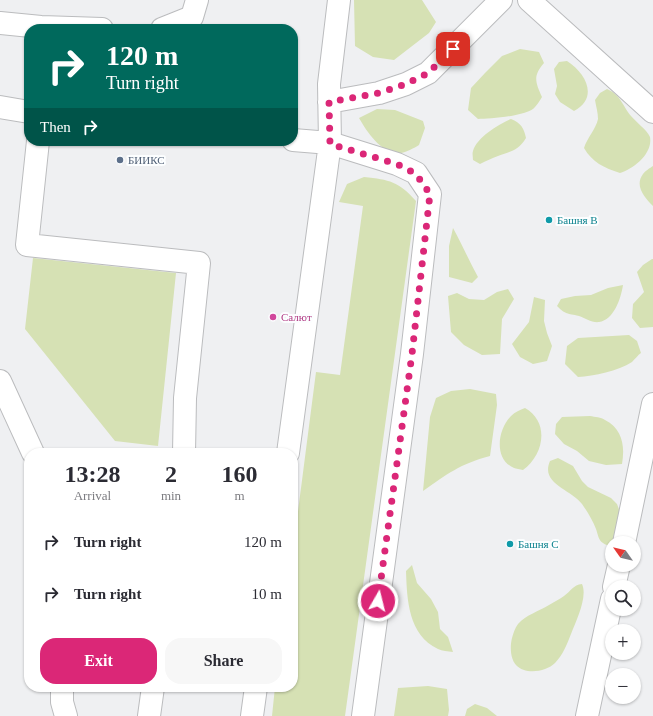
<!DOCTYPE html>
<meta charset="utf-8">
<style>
body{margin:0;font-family:"Times New Roman",serif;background:#f7f7f7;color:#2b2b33;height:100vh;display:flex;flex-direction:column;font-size:15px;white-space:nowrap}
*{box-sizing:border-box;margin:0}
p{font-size:13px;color:#7c7c81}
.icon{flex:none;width:22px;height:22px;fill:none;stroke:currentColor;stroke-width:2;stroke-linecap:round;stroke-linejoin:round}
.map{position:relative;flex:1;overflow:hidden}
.details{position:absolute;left:24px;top:448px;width:274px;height:244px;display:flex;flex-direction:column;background:#fff;border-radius:16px;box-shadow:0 1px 3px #0004}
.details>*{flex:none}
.top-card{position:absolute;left:24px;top:24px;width:274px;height:122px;border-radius:16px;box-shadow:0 1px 3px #0004;background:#00695c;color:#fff;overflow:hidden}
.needle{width:26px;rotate:304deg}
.buttons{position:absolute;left:605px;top:536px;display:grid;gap:8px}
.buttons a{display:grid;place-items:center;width:36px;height:36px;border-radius:50%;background:#fff;box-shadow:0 1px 3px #0004;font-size:20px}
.pin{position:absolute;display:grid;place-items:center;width:34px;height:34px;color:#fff;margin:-17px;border-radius:8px;box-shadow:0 2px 6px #0006}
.me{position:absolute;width:44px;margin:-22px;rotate:8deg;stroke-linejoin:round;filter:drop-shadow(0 0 3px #0008)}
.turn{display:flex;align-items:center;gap:14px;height:84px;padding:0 16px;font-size:18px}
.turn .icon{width:52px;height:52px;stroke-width:2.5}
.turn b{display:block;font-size:28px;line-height:34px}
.then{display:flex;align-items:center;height:38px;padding:0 16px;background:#0003;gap:8px;font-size:15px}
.eta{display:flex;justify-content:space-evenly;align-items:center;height:68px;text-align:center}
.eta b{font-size:24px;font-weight:700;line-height:28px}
.button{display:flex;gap:8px;margin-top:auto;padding:8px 16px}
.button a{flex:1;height:46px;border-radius:16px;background:#db2777;color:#fff;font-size:16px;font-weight:700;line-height:46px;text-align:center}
.button a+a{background:#f7f7f7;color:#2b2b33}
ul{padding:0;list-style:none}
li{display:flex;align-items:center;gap:12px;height:52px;padding:0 16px}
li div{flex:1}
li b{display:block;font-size:15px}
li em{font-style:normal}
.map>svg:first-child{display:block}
</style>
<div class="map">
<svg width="653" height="716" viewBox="0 0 653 716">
<rect width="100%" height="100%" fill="#eff0f2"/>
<path fill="#d6e1b4" d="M354 0H422L436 22 429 33 394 60 373 57 355 46Z
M520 49 539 52 544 63C533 76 535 81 542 97 540 100 538 104 535 107 528 116 490 119 478 119L468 110 471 88 485 73 502 56Z
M567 61C586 73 599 98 574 111L560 102 555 94 557 86 554 69 559 62Z
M607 89C621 95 622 105 631 116 636 122 647 130 650 137 653 154 633 169 620 173 604 168 592 162 584 148 587 138 596 129 598 119 598 113 596 106 595 100L600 93Z
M377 109 395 110 423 121 425 128 419 145C414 148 407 152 401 153 382 155 367 132 359 118Z
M511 119C521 123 524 128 526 138 518 151 511 151 498 156 492 158 486 161 480 164L473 160C473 157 472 154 473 151 477 137 499 124 511 119Z
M653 166V206C645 198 634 186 643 174 645 171 650 168 653 166Z
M364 177C390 180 398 181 416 201L345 716H272L275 687H293V550L316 372 340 375 363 206 339 202 347 184Z
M453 228C462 244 469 261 478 277L472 283 449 277V246Z
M33 258 176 273 158 446 115 441 25 329Z
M652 259H653V327L640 328 632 318 633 304 644 292 637 272 643 265Z
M623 285C621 298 614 320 599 322 592 323 585 318 579 316 567 313 566 315 557 306L561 299 575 296 591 295 608 288Z
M508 289 514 299 502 319 500 354 482 355 464 345 451 332 448 296 457 293 469 299 484 300 497 292Z
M534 297 545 300 544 321 547 333 552 346 547 361 533 364 520 357 512 344 529 322Z
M629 335 637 341 641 353C638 355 635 359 632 362 618 371 594 376 578 377L565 364 567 346 578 338Z
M470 389 496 394 497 405 490 456C460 464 447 474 423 491L430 417 436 398 451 391Z
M525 408C550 422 544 455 523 470 520 469 516 469 514 468 493 459 498 429 511 416 515 412 520 410 525 408Z
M590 416C595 417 601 417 605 420 623 429 625 447 622 464L606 465 589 461 577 451 564 444 555 434 556 424 562 417Z
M558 458 573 466 582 481 588 487 611 498 617 504 620 512 616 543H612L611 546C609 545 605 545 603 543 598 540 598 534 596 529 593 521 587 511 582 504 571 489 540 484 550 461Z
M412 565 417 583 431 599 438 612 440 629 448 637 453 652C448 651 442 651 438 649 408 635 407 599 406 571Z
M582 584C588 597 576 621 571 634 567 644 563 655 555 663 546 672 525 675 516 665 510 658 510 646 512 638 513 634 515 628 518 624 526 615 539 611 549 605 554 602 560 599 564 596 571 591 573 585 582 584Z
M428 686 447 689 449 710 448 716H394L398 688Z
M475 704 487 708 497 716H465L467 709Z"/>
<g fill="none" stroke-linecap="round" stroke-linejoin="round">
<g stroke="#bbbcbe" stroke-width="24">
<path id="minor" d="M529 0 653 112
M0 23 41 27 102 29
M162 29 192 17 197 0
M329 102 379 93 406 84 428 73 501 0
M0 107 29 112
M293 140 330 143 397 164 416 173 430 194 412 354 363 716
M38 141 27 245 199 263 185 398 184 453
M0 381 33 453
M288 453 330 143 329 84 339 0
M624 543 653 404
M614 587 619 565
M62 687V702L66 716
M149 716 153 687
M252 716 256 687
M587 716 612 599"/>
</g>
<use href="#minor" stroke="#fff" stroke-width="22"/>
</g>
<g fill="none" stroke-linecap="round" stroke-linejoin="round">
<path stroke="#db2777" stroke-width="7" stroke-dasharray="0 12.6" d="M378 601 412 354 430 194 416 174 397 164 330 144 329 102 379 93 406 84 428 73 453 49"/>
</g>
<circle fill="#5c6f8a" stroke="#fcfeff" stroke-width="1.5" cx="120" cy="160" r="4"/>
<g fill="#0f9aa8" stroke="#fcfeff" stroke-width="1.5">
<circle cx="549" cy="220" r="4"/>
<circle cx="510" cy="544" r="4"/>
</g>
<circle fill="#d1479c" stroke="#fcfeff" stroke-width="1.5" cx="273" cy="317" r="4"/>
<g text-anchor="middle" stroke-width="4" stroke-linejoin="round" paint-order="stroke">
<g font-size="11" fill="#4e5e75" stroke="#fcfeff" text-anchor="start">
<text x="128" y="164">БИИКС</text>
</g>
<g font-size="11" fill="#0d838f" stroke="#fcfeff" text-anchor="start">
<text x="557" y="224">Башня B</text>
<text x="518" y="548">Башня C</text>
</g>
<g font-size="11" fill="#b23c85" stroke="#fcfeff" text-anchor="start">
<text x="281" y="321">Салют</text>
</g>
</g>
</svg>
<div class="buttons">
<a><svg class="needle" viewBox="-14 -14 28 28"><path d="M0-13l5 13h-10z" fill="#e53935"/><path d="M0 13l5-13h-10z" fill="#7c7c81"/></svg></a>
<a><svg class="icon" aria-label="search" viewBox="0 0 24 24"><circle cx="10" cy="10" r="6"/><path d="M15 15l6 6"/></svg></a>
<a>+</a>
<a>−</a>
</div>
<div class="pin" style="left:453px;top:49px;background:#d93025"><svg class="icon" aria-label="arrive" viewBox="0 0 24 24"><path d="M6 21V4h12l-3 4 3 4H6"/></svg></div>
<svg class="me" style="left:378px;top:601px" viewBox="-20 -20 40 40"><circle r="17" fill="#db2777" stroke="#fff" stroke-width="3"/><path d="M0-11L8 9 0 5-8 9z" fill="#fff"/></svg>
<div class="top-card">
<div class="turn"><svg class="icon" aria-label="right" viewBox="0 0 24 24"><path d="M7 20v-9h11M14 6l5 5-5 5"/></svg><div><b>120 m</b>Turn right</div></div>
<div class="then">Then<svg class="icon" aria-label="right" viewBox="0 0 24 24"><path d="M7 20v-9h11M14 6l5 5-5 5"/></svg></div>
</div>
<section class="details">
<div class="eta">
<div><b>13:28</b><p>Arrival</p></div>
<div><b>2</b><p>min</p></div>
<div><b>160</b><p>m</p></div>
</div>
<ul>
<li><svg class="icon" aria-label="right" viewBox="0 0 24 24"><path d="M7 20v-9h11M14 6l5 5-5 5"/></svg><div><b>Turn right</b></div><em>120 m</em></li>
<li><svg class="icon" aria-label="right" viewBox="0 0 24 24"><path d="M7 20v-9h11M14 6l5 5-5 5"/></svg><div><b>Turn right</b></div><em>10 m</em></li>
</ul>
<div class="button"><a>Exit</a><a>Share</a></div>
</section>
</div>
